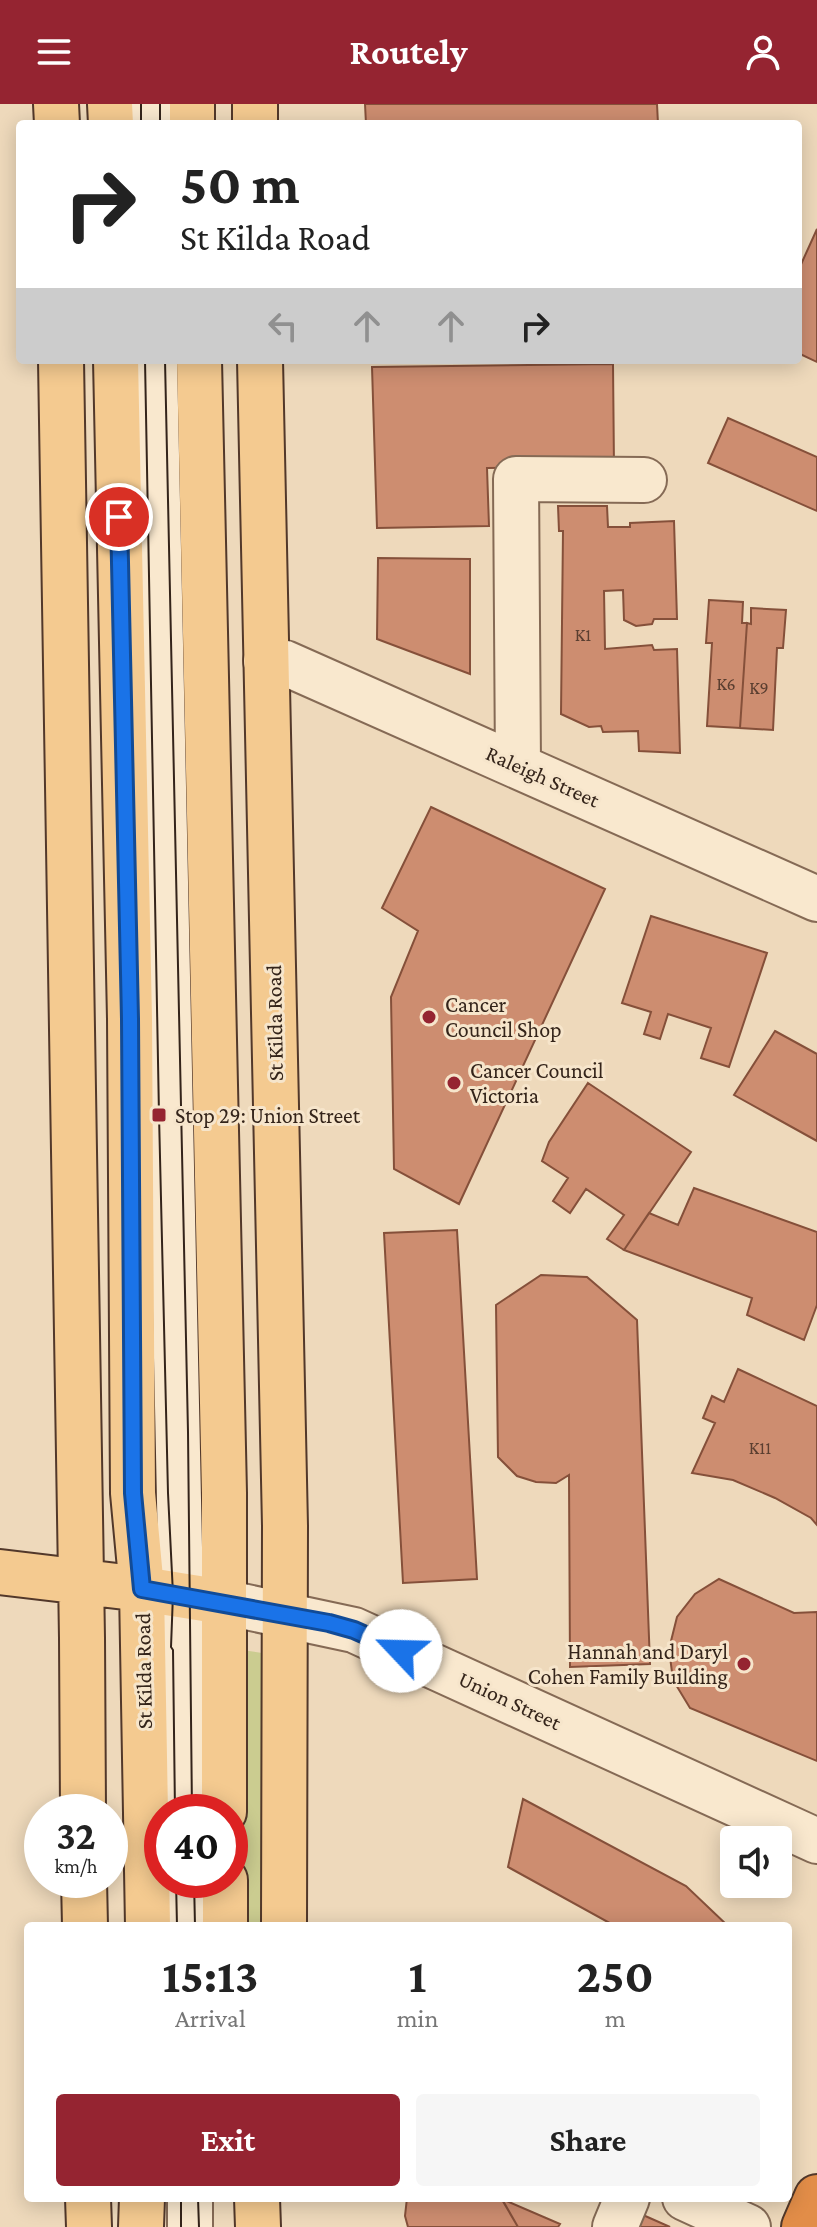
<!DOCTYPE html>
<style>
body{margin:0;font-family:"Crimson Pro",serif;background:#f6f6f6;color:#222;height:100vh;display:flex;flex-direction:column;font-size:30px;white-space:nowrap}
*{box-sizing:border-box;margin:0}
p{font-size:26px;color:#767676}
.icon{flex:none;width:44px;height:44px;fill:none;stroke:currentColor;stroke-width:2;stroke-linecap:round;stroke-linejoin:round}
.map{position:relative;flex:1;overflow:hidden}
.drawer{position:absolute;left:24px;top:1818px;width:768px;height:280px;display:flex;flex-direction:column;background:#fff;border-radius:8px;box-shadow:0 4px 20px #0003}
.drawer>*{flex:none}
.hud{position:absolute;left:16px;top:16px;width:786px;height:244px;border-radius:8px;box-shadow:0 4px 20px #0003;background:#fff;color:#222;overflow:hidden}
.buttons{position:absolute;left:720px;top:1722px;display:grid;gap:16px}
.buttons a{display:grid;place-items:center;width:72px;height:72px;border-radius:8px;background:#fff;box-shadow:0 4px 20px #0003;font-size:40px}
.speed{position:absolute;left:24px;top:1690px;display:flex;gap:16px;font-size:40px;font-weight:700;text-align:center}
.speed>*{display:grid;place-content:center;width:104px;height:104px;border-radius:50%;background:#fff;box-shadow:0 4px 20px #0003;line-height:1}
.speed small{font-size:20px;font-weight:400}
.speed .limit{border:12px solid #d22;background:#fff;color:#111}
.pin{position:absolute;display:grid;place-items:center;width:68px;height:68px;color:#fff;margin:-34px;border:4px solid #fff;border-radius:50%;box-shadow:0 2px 8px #0007}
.me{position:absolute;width:88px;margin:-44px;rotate:294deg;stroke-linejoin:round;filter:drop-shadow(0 0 6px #0008)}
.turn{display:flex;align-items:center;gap:28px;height:168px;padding:0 32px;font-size:36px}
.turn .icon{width:104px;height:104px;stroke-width:2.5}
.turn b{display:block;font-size:56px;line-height:68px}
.lanes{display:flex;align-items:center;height:76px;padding:0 32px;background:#0003;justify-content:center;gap:40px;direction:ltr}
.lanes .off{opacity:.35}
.eta{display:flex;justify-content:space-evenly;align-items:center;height:136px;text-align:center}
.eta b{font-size:48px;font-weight:700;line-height:56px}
.button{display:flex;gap:16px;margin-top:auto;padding:16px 32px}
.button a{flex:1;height:92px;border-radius:8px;background:#952431;color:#fff;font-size:32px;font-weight:700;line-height:92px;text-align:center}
.button a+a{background:#f6f6f6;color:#222}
header{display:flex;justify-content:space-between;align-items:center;height:104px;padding:0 32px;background:#952431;color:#fff;font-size:36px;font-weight:700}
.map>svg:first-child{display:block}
</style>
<header><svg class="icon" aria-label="menu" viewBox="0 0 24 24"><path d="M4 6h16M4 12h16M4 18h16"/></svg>Routely<svg class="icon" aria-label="person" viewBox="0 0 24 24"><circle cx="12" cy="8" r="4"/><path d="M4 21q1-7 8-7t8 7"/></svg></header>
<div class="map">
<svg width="817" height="2123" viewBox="0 0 817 2123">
<rect width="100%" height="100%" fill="#eed9bb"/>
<path fill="#cbcc90" d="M242 1546 262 1549 264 1822H245Z"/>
<path fill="#cd8d70" stroke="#85503a" stroke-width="2" d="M365 0H657L658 20H366Z
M817 125V258L798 249V167Z
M613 260 614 363 487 364 489 422 377 424 372 263Z
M728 314 817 353V407L708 359Z
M558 402H607L608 423H630V419L674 417 677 515H654L652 520 636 522 624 516 623 486 604 487 605 545 652 541 654 546 677 545 680 649 639 647 638 627 603 628 601 622 589 623 561 610 563 427H559Z
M378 454 470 455V570L377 535Z
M709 496 743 498 742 519H747L740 624 707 622 712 539H706Z
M751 504 786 506 783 544H777L773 626 740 624 747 519 751 520Z
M431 703 605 785 459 1100 394 1065 391 893 418 827 382 804Z
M651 812 767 849 729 963 701 954 711 924 668 910 660 935 644 930 651 908 622 899Z
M775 927 817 950V1037L734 991Z
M588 979 691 1048 624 1146 607 1135 624 1111 586 1085 570 1109 553 1097 568 1074 542 1057 549 1038Z
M694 1084 817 1128V1201L804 1236 747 1211 752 1194 624 1146 649 1109 678 1121Z
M457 1126 477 1475 403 1479 384 1129Z
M541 1171 587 1173 637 1216 650 1560 570 1563 569 1371 556 1379 536 1378 517 1372 498 1353 496 1201Z
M738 1265 817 1302V1421L811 1414 775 1394 733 1376 692 1369 715 1319 703 1314 712 1292 724 1298Z
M719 1475 794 1509 817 1508V1657L690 1604 673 1576 669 1545 677 1513 695 1490Z
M523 1695 686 1782 728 1822H615L508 1763Z
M407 2094H501L518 2123H408L405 2112Z
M502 2095 560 2120 558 2123H518Z
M643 2111 670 2123H637Z"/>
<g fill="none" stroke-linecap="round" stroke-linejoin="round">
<g stroke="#856a55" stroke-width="48">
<path id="minor" d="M150 0 151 20
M155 256 181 1491 184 1708
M266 557 285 559 817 795
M518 661 516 375 644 376
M223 1498 354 1526 817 1737
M185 1776 186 1822
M190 2094V2123
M685 2094 748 2123
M615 2123 627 2094"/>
</g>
<g stroke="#52382a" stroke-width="48">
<path id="major" d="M56 0 57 20
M110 0 111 20
M192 0V20
M255 0V20
M61 256 82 1534 83 1708
M116 256 130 915 133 1389 142 1485 148 1822
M199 256 224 1389V1708
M260 256 285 1422 284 1822
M0 1468 142 1485 223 1498
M84 1776 85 1822
M225 1776V1822
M88 2094 89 2123
M257 2094 258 2123
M141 2123 142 2094"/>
</g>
<g stroke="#52382a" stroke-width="48">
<path id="highway" d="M804 2123 817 2093"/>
</g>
<use href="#minor" stroke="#f9e8ce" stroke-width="44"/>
<use href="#major" stroke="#f4ca90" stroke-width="44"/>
<use href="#highway" stroke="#e28d48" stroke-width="44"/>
<path stroke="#34241a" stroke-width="2" d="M141 0V20
M160 0V20
M145 256 159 1011 168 1389 173 1490 171 1543 173 1546 175 1708
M165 256 188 1328 192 1708
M176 1776 177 1822
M194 1776 195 1822
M181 2094V2123
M198 2094 199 2123"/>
</g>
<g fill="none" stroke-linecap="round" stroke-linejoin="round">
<g stroke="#114b97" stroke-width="20">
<path id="route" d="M119 413 130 915 133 1389 142 1485 329 1519 354 1526 401 1547"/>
</g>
<use href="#route" stroke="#1a73e8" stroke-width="14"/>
</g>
<g fill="#952431" stroke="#f6e5cb" stroke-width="3">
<circle cx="429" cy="913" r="8"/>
<circle cx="454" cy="979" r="8"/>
<rect x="151" y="1003" width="16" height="16" rx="4"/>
<circle cx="744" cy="1560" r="8"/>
</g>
<g text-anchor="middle" stroke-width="6" stroke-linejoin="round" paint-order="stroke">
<g font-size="18" fill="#5a3e30">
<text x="583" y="537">K1</text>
<text x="726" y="586">K6</text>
<text x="759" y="590">K9</text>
<text x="760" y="1350">K11</text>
</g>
<g font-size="22" fill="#34241a" stroke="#f6e5cb">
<text transform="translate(543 672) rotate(24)" y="8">Raleigh Street</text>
<text transform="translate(274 919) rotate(-91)" y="8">St Kilda Road</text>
<text transform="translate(143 1567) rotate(-91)" y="8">St Kilda Road</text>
<text transform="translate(510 1596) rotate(25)" y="8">Union Street</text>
</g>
<g font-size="22" fill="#34241a" stroke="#f6e5cb" text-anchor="start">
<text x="445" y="908">Cancer<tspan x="445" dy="25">Council Shop</tspan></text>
<text x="470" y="974">Cancer Council<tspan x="470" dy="25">Victoria</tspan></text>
<text x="175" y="1019">Stop 29: Union Street</text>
<text x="728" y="1555" text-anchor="end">Hannah and Daryl<tspan x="728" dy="25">Cohen Family Building</tspan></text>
</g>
</g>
</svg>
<div class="buttons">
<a><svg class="icon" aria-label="sound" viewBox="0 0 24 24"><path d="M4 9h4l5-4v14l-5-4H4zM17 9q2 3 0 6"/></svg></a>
</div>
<div class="speed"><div>32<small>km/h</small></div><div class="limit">40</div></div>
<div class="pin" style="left:119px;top:413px;background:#d93025"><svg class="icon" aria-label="arrive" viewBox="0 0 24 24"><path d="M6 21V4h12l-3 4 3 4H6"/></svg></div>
<svg class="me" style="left:401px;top:1547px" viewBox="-20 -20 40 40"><circle r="19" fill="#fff"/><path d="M0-13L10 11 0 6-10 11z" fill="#1a73e8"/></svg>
<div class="hud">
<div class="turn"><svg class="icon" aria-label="right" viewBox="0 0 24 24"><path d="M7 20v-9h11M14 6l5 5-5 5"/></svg><div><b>50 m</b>St Kilda Road</div></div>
<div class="lanes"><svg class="icon off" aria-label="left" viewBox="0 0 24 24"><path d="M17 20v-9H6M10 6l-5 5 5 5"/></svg><svg class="icon off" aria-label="ahead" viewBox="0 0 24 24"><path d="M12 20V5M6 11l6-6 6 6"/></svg><svg class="icon off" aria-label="ahead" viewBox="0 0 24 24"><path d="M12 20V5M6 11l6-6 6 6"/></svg><svg class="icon" aria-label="right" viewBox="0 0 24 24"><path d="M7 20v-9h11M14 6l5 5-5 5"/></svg></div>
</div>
<section class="drawer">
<div class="eta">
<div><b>15:13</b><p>Arrival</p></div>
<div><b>1</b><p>min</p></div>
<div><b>250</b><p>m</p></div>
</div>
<div class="button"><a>Exit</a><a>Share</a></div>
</section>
</div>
